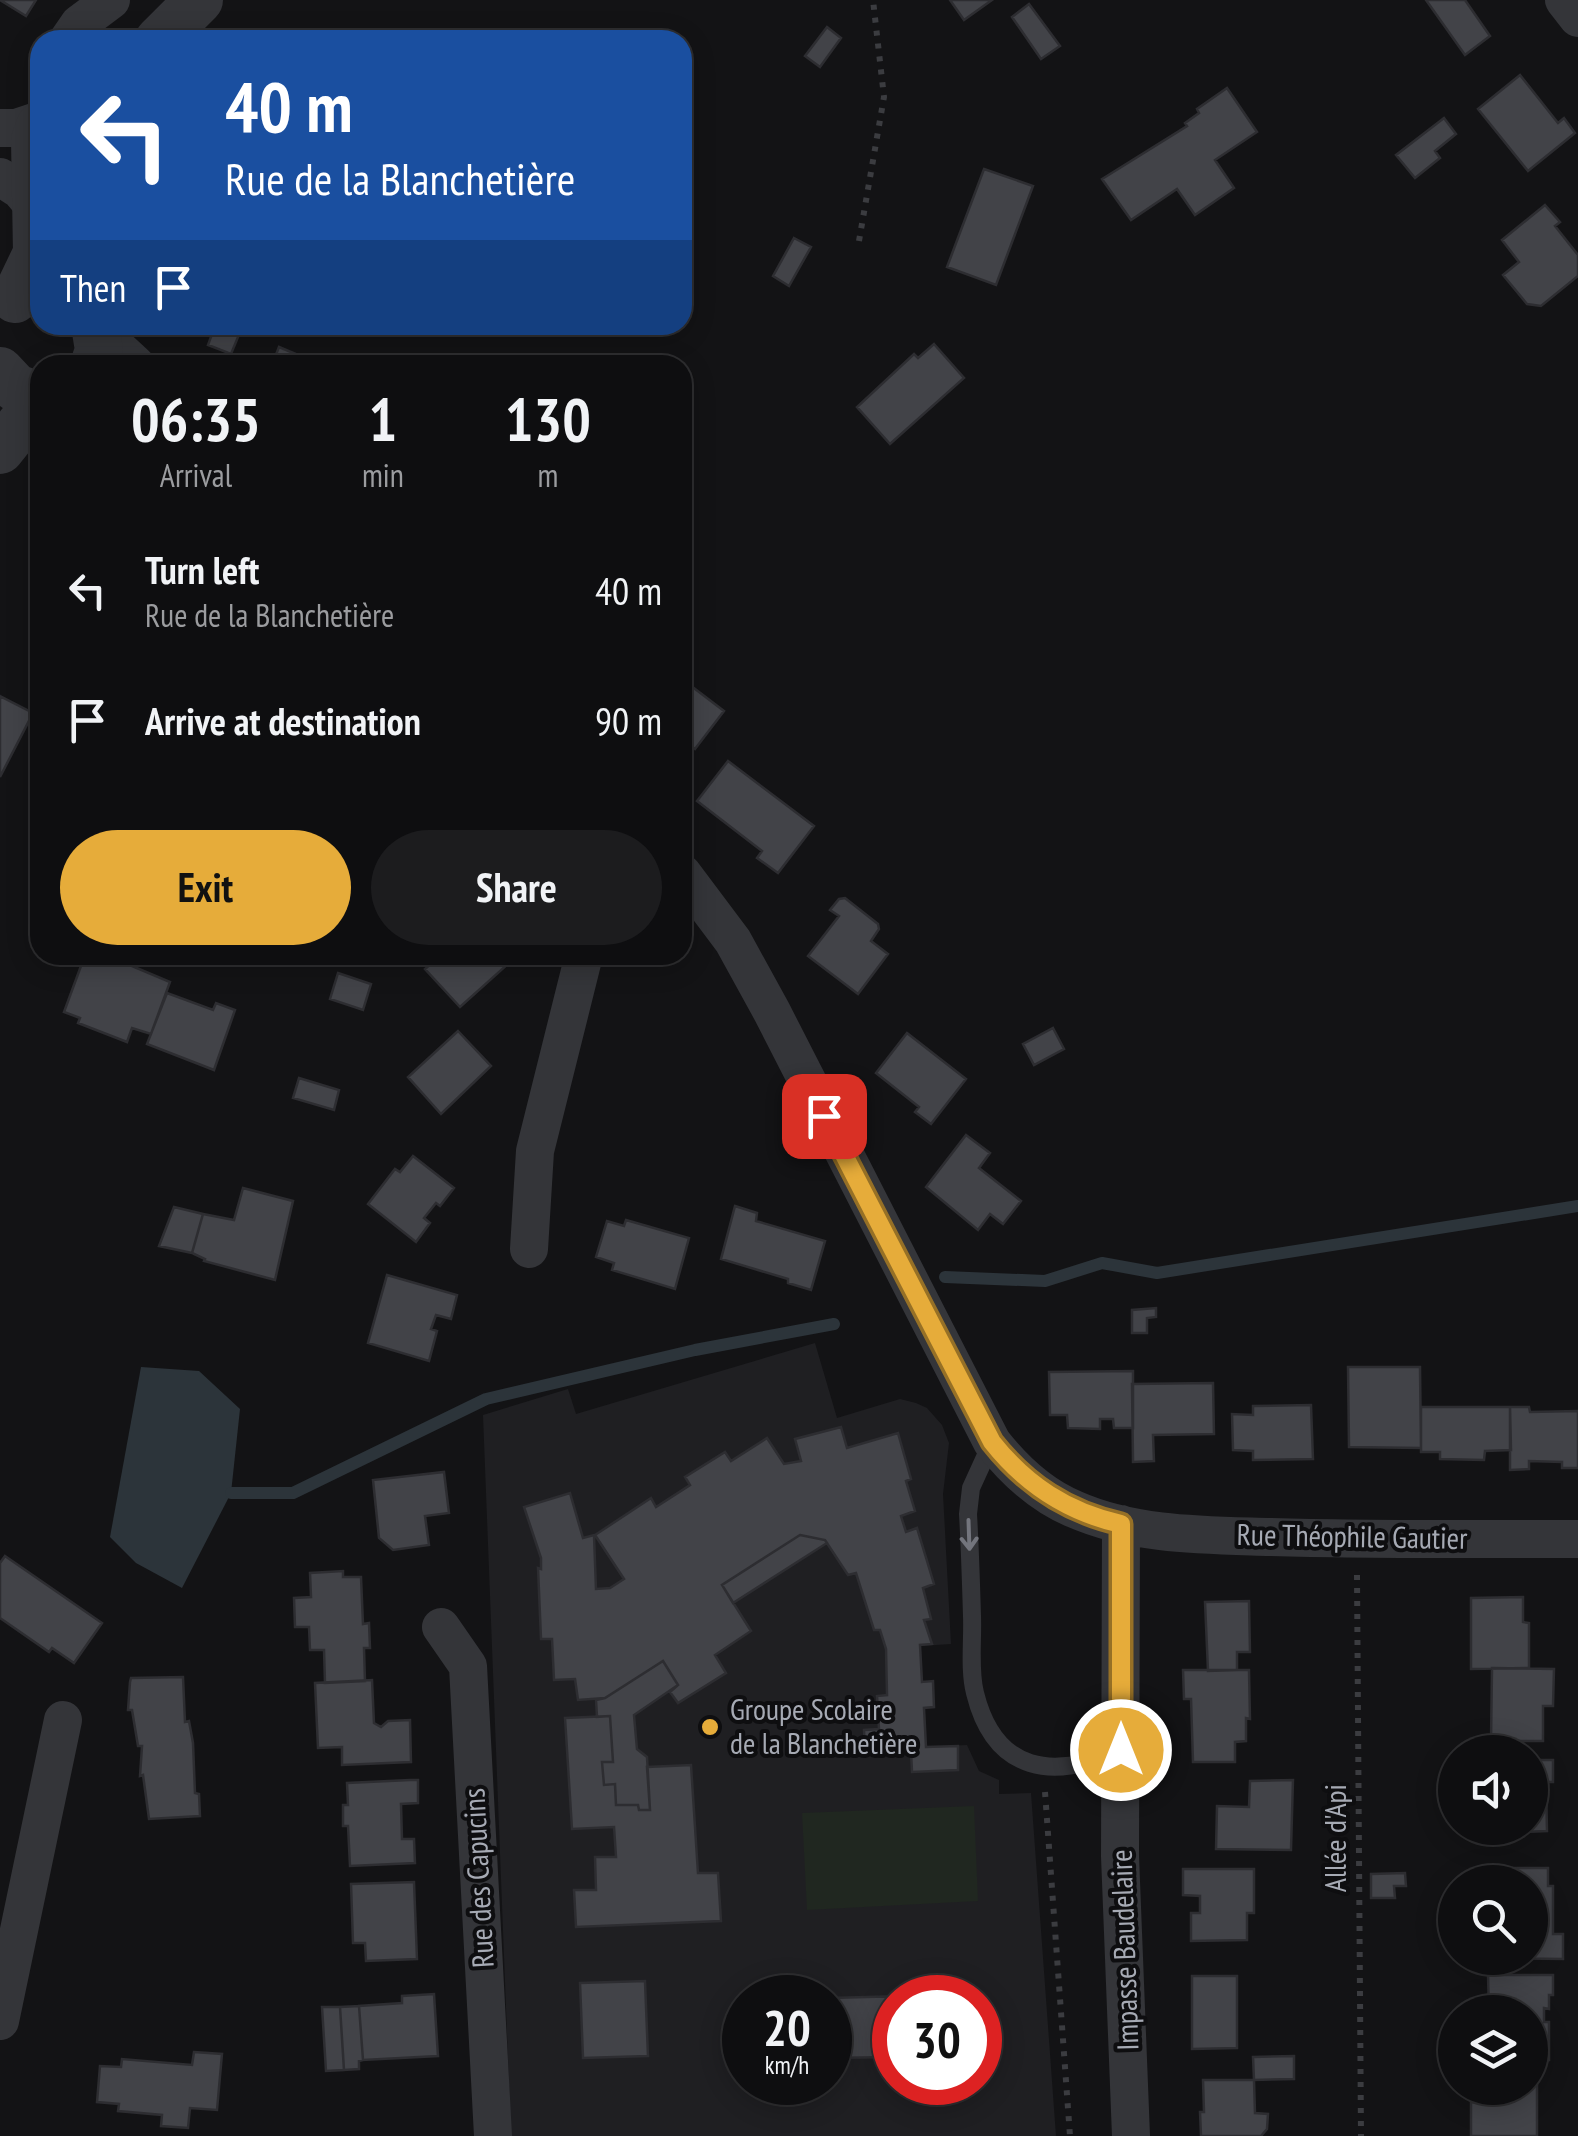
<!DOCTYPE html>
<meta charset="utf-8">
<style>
body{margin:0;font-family:"PT Sans Narrow",sans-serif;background:#1c1c1e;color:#f1f3f6;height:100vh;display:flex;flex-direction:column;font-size:38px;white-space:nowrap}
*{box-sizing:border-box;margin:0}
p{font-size:32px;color:#9b9c9f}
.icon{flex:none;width:55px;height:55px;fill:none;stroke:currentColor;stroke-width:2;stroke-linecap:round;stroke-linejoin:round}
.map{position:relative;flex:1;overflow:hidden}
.details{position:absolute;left:30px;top:355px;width:662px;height:610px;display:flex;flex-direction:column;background:#0e0e10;border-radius:30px;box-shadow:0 5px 25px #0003,0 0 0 2px #2e2e30}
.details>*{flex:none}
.banner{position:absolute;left:30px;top:30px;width:662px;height:305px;border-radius:30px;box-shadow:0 5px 25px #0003,0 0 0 2px #2e2e30;background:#1a4fa0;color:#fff;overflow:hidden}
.tools{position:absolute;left:1438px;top:1735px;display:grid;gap:20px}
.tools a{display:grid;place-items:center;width:110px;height:110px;border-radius:50%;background:#0e0e10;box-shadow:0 5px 25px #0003,0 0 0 2px #2e2e30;font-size:50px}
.speed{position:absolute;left:722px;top:1975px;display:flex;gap:20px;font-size:50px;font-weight:700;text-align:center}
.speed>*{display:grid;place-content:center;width:130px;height:130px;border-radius:50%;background:#0e0e10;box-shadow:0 5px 25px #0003,0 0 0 2px #2e2e30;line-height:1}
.speed small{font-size:25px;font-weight:400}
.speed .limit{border:15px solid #d22;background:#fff;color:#111}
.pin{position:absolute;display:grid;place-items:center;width:85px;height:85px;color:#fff;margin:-42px;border-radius:20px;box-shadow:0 5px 15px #0006}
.me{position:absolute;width:110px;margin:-55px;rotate:0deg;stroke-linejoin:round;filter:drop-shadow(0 0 8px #0008)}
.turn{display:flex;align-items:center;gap:35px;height:210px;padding:0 30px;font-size:45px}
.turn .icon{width:130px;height:130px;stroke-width:2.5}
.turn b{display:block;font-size:70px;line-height:85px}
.then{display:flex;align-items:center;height:95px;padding:0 30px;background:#0003;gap:20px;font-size:38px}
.eta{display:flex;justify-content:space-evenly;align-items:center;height:170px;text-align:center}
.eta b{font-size:60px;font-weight:800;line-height:70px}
.primary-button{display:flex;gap:20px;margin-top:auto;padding:20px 30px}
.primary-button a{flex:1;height:115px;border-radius:60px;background:#e6ac3a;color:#111;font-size:40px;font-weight:800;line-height:115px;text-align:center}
.primary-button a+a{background:#1c1c1e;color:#f1f3f6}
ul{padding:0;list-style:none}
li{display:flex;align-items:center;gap:30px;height:130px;padding:0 30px}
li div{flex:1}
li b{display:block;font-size:38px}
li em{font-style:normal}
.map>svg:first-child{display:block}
</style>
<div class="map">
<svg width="1578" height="2136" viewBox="0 0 1578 2136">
<rect width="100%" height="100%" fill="#131315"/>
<path fill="#1f1f22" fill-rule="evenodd" d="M815 1343 837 1418 900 1399 916 1403 927 1408 942 1425 949 1443 943 1494 951 1644 921 1646 922 1681H933L934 1707 924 1708 926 1747 967 1745 979 1771 999 1780V1794L1031 1793 1056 2136H511L483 1415 568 1389 576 1414ZM745 1998H830V2082H745ZM895 1998H980V2082H895Z"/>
<path fill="#202720" d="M974 1806 978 1901 807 1910 802 1813Z"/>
<path fill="#2c343a" d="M141 1367 199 1371 240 1409 231 1493 182 1588 136 1563 110 1537Z"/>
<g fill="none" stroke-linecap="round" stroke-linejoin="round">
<path stroke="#2c343a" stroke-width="12" d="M945 1277 1045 1281 1102 1263 1157 1273 1578 1206
M231 1493H293L486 1399 695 1350 834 1324"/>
</g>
<path fill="#424348" stroke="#2d2d31" stroke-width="2.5" d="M0 0H36L26 16Z
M950 0H992L964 20Z
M1426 0H1465L1490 36 1465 55Z
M1029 4 1060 46 1041 59 1012 17Z
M827 27 841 38 820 67 805 56Z
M1520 75 1558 123 1564 118 1575 133 1528 171 1478 109Z
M1227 88 1257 132 1215 160 1234 188 1195 215 1177 189 1131 220 1102 179 1187 126 1185 123 1199 113 1197 109Z
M1444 118 1456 134 1435 151 1440 158 1415 178 1396 155Z
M984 169 1033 186 996 285 947 267Z
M1545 205 1560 222 1555 226 1578 255V276L1541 306 1527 304 1503 275 1519 262 1502 240Z
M794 238 811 247 789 286 773 276Z
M188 325H243L231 354 208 345 212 334Z
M934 344 964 378 890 444 857 407 914 354 918 358Z
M279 347 322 365H272Z
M682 679 724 711 695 749 682 739Z
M0 696 33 713 0 777Z
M728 761 814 826 778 873 757 858 762 851 697 801Z
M845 898 878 924 879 929 871 941 888 954 858 994 808 956 839 916 830 910 839 899Z
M85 955H106L170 982 151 1034 132 1028 127 1042 78 1023 80 1018 64 1012Z
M441 955H518L460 1007 425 969Z
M338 973 371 984 363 1010 330 999Z
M167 993 213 1010 216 1003 235 1010 214 1070 147 1044Z
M1053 1028 1064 1049 1034 1065 1023 1044Z
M458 1031 491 1066 441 1114 408 1077Z
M907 1033 966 1079 931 1124 915 1112 919 1107 876 1073Z
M299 1078 339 1090 334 1110 293 1098Z
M966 1135 990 1153 979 1168 1021 1201 1003 1224 990 1214 978 1230 926 1187Z
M413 1156 454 1188 440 1206 436 1203 424 1218 430 1223 416 1242 368 1204 395 1169 400 1172Z
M243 1188 293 1201 275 1280 204 1261 205 1259 192 1253 203 1214 234 1220Z
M735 1206 757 1213 756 1221 825 1241 811 1290 788 1283V1279L721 1259Z
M174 1207 203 1214 192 1253 159 1246Z
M626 1220 689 1238 675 1289 612 1270 614 1263 596 1257 607 1221 624 1226Z
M387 1275 457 1295 451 1319 436 1315 431 1329 437 1331 429 1361 368 1343Z
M1156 1308V1317L1147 1318V1333H1132V1310Z
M1348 1367H1420L1421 1448 1349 1447Z
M1133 1371V1428H1114L1113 1419H1100V1429L1068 1428 1067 1415H1050L1049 1372Z
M1213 1383 1214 1434 1153 1435 1154 1461 1133 1462 1132 1384Z
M1311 1405 1313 1459 1253 1460V1451L1233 1450 1232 1414 1253 1415V1406Z
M1421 1407H1510L1511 1450 1485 1451 1484 1460 1440 1459V1452H1421Z
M1510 1407H1529L1530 1412 1578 1411V1468H1562V1462L1529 1461V1469L1510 1470Z
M841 1427 847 1448 898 1433 911 1479 906 1481 915 1511 901 1516 906 1532 917 1528 934 1584 923 1588 931 1619 924 1620 932 1644 920 1645 922 1682 933 1681 934 1707 924 1708 926 1747 958 1746V1770L912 1772 911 1751 865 1754 864 1730 879 1729 877 1696 887 1695 886 1649 880 1630H874L856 1573 848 1575 825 1540 800 1535 722 1585 751 1631 715 1655 726 1673 678 1703 670 1692 678 1685 663 1661 605 1698 578 1700 575 1679 554 1680 552 1639H541L538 1568 541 1569V1558L524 1507 570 1493 583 1538 594 1535 596 1589 610 1588 624 1579 595 1535 651 1498 656 1507 690 1485 685 1477 725 1452 731 1461 767 1438 784 1464 801 1461 795 1439Z
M444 1472 449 1513 425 1516 429 1545 393 1550 379 1538 373 1480Z
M800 1535 825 1540 827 1543 733 1603 722 1585Z
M5 1556 102 1623 74 1663 52 1648 49 1652 0 1618V1563Z
M343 1571V1577H361L363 1624 369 1623 370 1648H364L365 1681 325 1683 324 1650H310L309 1627H295L294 1598 311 1597 310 1573Z
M1523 1597V1622L1529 1623V1668L1471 1669V1598Z
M1249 1601 1250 1652H1237V1670L1208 1671 1205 1602Z
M663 1661 678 1685 634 1715 637 1749 647 1757 650 1810H639L638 1805H616L615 1784 604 1785 602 1762H613L610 1716 597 1717 596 1700 605 1698Z
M1492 1668 1554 1669 1553 1706H1543V1741H1491Z
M1183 1670H1249L1250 1719 1246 1718V1741L1235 1742V1762H1193L1191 1699H1184Z
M183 1677 185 1722 189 1721 193 1743 195 1793 199 1794 200 1816 149 1819 143 1775 140 1776 142 1746H138L132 1710H128L130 1682 131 1678Z
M372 1680 374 1723 381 1727 388 1721 410 1720 411 1762 342 1765V1747L318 1748 315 1683Z
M610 1716 613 1762H602L604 1785 615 1784 616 1805H638L639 1810H650L647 1767 691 1765 698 1873H718L721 1921 576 1927 574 1890H596L595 1857H616L614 1827 572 1829 565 1718Z
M1530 1760H1553V1782H1546L1547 1831 1524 1832V1836H1497V1828H1530Z
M410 1780H418V1803L401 1804 402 1839H414L415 1863 350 1866 348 1826H343V1805H348L347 1783Z
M1293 1780 1291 1850 1216 1849 1217 1806 1249 1807 1250 1781Z
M1507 1868H1548V1886H1553V1934H1563V1959L1495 1958H1530V1882H1508Z
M1183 1869H1254V1913H1247V1940L1191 1941V1913H1200V1896L1183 1895Z
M1405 1873 1406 1886H1394L1395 1898H1371V1874Z
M414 1882 417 1959 366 1961 365 1943H353L351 1884Z
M1488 1975H1553V1995H1549V2009L1544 2008V2022H1549V2060L1530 2061V2012H1489Z
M1192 1976H1237V2048L1192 2049Z
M645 1981 648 2056 583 2058 580 1983Z
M434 1994 438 2056 363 2060 359 2006 402 2003V1996Z
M903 1996 895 1998V2057L830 2058V1998Z
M359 2006 363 2060 359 2061V2069L344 2070 340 2007Z
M322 2007H340L344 2070 326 2071Z
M194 2052 222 2054 217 2110 190 2108 188 2128 161 2126 162 2115 118 2111 119 2104 97 2102 100 2066 121 2067 122 2059 192 2065Z
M1294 2056V2079L1254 2080 1253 2057Z
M1203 2080H1254L1255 2113 1268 2114 1267 2129 1261 2136H1201L1200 2112H1204Z
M1530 2082H1537V2136H1471V2102L1479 2103V2088H1530Z"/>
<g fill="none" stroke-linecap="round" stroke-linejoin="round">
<path stroke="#3b3c40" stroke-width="6" stroke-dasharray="5 8" stroke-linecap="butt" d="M859 241 884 97 873 0
M1357 1575 1361 2136
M1045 1792 1070 2136"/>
<path stroke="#343539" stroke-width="18" d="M992 1442 971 1488 968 1514C970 1548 971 1582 972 1616 973 1640 969 1670 975 1693 995 1774 1054 1780 1121 1750"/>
<path stroke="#343539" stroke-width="38" d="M1564 0 1578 18
M68 40 79 24 111 0
M0 128H16L40 120
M0 177 20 190 36 209
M97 329 136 365
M682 873 733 941 772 1012 992 1442C1014 1470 1040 1495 1074 1509 1135 1536 1206 1535 1271 1537 1373 1540 1476 1539 1578 1539
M529 1249 535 1151 584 955
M1121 1524 1120 1856 1131 2136
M441 1627 468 1666 493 2136
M0 2021 63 1720"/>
<path stroke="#343539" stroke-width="48" d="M159 40 199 0
M15 299 37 253 35 140 40 126
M94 365 99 350 95 325
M0 371 16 388 40 396
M0 450 40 400"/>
</g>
<defs><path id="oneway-shaft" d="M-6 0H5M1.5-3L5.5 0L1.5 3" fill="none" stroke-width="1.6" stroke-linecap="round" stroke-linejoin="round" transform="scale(2.5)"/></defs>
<use stroke="#73757d" href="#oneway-shaft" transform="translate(969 1535) rotate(88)"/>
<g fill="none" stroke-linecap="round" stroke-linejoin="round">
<g stroke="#967026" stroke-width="25">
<path id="route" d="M824 1116 992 1442C1026 1485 1067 1512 1121 1524V1750"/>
</g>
<use href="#route" stroke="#e6ac3a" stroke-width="18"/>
</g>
<circle fill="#e6ac3a" stroke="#0e0e10" stroke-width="4" cx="710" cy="1727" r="10"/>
<g text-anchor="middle" stroke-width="8" stroke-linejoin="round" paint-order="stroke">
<g font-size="30" fill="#a6aab4" stroke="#0e0e10">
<text transform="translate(1352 1537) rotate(1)" y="10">Rue Théophile Gautier</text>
<text transform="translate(1336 1838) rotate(-90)" y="10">Allée d'Api</text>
<text transform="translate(479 1878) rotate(-93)" y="10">Rue des Capucins</text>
<text transform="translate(1125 1950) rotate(-92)" y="10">Impasse Baudelaire</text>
</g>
<g font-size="30" fill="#a6aab4" stroke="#0e0e10" text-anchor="start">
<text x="730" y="1720">Groupe Scolaire<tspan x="730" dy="34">de la Blanchetière</tspan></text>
</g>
</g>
</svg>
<div class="tools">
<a><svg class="icon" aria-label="sound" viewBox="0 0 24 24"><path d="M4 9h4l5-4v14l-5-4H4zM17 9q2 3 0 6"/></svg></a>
<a><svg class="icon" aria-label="search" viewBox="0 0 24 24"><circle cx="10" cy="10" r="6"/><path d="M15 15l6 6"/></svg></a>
<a><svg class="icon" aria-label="layers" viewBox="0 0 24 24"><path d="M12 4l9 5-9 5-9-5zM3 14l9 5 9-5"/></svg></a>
</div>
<div class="speed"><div>20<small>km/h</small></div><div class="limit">30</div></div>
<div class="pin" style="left:824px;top:1116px;background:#d93025"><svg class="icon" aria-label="arrive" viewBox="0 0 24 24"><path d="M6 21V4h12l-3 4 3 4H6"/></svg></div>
<svg class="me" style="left:1121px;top:1750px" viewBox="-20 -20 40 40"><circle r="17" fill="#e6ac3a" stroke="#fff" stroke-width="3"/><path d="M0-11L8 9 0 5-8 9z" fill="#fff"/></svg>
<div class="banner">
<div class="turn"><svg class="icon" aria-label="left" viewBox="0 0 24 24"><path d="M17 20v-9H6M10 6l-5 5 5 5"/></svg><div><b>40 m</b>Rue de la Blanchetière</div></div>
<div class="then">Then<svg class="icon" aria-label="arrive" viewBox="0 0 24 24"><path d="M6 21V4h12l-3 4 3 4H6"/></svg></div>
</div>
<section class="details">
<div class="eta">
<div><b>06:35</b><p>Arrival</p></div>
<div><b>1</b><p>min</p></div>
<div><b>130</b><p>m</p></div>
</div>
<ul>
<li><svg class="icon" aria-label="left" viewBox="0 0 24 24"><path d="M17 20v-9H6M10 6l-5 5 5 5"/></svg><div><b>Turn left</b><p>Rue de la Blanchetière</p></div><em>40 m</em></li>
<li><svg class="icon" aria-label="arrive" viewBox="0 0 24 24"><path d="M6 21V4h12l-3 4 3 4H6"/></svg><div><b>Arrive at destination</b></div><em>90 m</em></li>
</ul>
<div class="primary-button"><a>Exit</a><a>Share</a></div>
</section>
</div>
